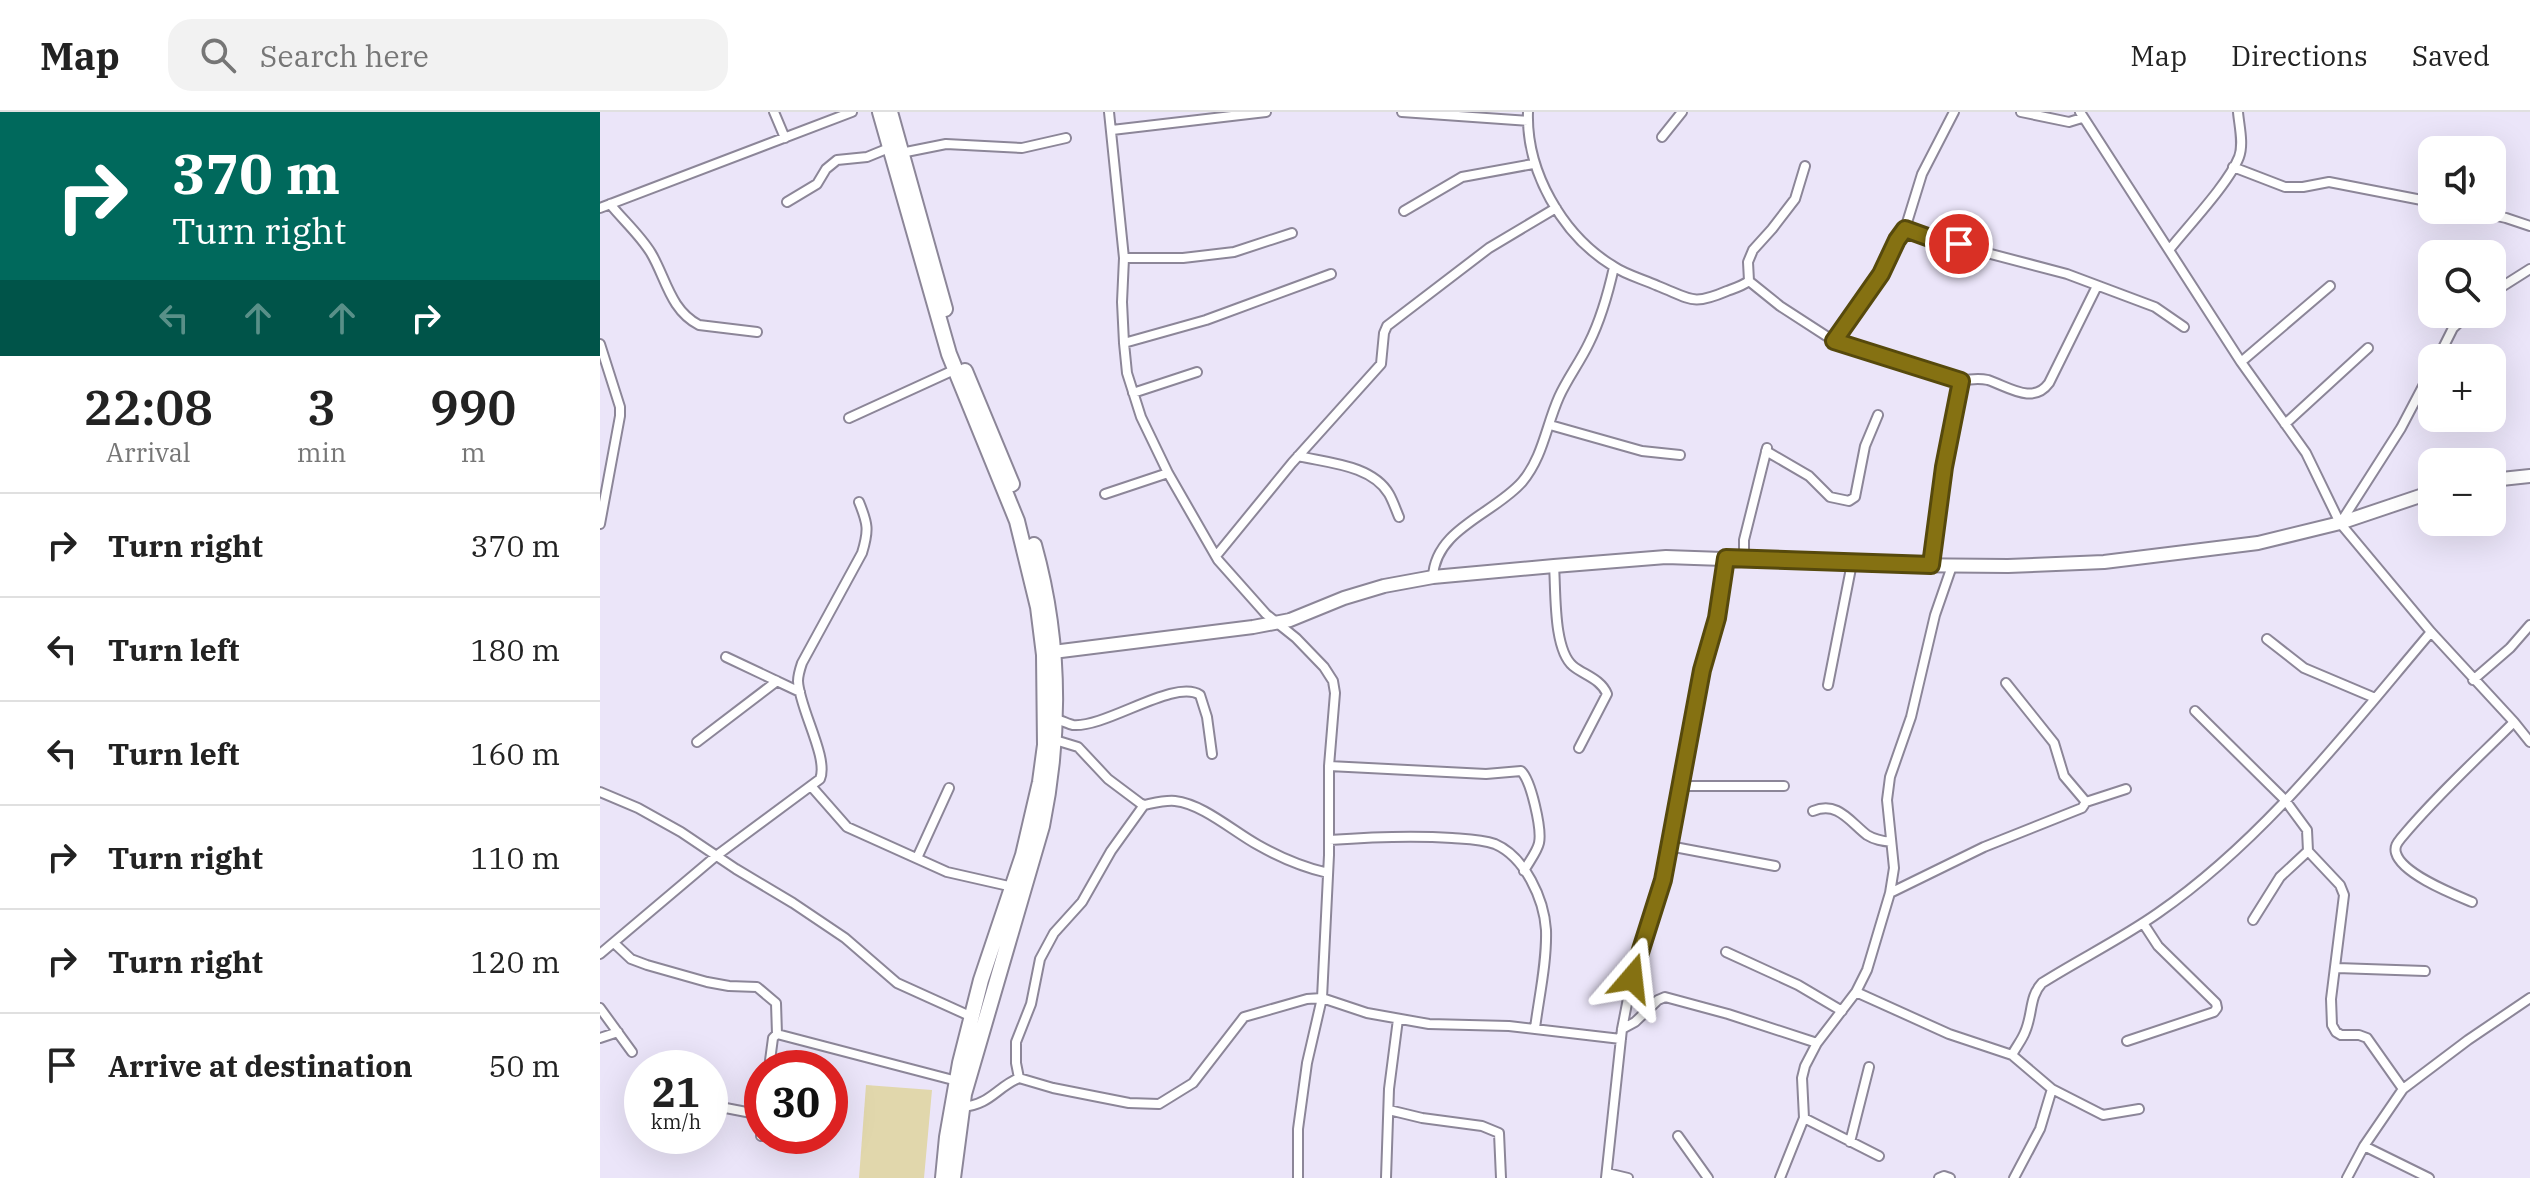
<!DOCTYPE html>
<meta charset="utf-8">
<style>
body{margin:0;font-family:"IBM Plex Serif",serif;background:#f2f2f2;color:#222;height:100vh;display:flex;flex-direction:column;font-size:30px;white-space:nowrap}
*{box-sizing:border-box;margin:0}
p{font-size:26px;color:#767676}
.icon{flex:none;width:44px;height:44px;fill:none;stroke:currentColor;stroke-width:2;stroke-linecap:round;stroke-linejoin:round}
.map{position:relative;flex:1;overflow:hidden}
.drawer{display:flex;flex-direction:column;background:#fff;width:600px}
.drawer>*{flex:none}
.banner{background:#00695c;color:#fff;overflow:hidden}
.controls{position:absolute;left:1818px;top:24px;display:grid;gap:16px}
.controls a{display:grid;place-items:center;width:88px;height:88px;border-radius:16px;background:#fff;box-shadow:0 8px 32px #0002;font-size:40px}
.speed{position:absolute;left:24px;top:938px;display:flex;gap:16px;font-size:40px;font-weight:700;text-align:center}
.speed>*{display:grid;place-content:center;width:104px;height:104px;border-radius:50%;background:#fff;box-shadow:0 8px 32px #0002;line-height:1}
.speed small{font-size:20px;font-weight:400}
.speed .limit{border:12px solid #d22;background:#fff;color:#111}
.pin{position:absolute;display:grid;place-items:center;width:68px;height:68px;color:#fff;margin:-34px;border:4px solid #fff;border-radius:50%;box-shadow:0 2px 8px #0007}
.me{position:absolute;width:88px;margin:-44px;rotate:17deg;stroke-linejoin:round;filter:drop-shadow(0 0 6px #0008)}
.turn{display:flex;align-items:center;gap:28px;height:168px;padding:0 40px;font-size:36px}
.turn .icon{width:104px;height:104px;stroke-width:2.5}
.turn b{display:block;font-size:56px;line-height:68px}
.lanes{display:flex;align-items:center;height:76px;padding:0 40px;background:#0003;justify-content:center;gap:40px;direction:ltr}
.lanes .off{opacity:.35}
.eta{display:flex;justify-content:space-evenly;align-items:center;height:136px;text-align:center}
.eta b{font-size:48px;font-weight:600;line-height:56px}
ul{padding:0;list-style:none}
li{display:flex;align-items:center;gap:24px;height:104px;padding:0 40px;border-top:2px solid #e0e0e0}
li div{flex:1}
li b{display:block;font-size:30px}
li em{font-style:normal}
header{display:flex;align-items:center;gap:48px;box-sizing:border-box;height:112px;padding:0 40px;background:#fff;border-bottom:2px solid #e0e0e0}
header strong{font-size:38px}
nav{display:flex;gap:44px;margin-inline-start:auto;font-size:28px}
.search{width:560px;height:72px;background:#f2f2f2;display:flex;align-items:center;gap:20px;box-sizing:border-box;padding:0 28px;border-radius:24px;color:#767676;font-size:30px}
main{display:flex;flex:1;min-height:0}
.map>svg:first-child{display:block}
</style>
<header>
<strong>Map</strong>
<div class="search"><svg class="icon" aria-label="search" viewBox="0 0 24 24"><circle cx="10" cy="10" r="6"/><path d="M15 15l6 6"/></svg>Search here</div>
<nav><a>Map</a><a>Directions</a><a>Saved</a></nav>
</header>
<main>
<section class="drawer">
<div class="banner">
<div class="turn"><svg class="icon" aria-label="right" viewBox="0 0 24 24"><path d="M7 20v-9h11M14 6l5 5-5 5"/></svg><div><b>370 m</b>Turn right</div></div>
<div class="lanes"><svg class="icon off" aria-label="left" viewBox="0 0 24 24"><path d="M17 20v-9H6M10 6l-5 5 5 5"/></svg><svg class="icon off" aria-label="ahead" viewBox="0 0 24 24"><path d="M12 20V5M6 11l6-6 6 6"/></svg><svg class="icon off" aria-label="ahead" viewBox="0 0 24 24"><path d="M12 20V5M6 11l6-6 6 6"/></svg><svg class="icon" aria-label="right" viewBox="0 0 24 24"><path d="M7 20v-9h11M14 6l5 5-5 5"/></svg></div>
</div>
<div class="eta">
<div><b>22:08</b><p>Arrival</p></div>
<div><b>3</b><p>min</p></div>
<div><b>990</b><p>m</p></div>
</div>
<ul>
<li><svg class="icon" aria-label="right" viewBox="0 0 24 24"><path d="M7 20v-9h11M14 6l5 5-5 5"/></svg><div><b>Turn right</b></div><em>370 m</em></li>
<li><svg class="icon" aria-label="left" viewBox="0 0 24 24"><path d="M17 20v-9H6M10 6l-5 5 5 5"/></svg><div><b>Turn left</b></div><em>180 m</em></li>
<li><svg class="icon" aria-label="left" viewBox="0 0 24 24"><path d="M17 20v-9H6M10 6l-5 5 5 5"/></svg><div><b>Turn left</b></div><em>160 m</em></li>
<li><svg class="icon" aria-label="right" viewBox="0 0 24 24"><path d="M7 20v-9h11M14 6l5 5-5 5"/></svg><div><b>Turn right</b></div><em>110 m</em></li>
<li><svg class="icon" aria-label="right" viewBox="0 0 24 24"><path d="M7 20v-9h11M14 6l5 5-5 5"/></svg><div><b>Turn right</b></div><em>120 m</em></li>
<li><svg class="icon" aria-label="arrive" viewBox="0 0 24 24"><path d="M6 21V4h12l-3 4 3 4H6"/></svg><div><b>Arrive at destination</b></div><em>50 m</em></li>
</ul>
</section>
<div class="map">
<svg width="1930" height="1066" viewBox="0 0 1930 1066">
<rect width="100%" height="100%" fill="#ebe5f9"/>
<path fill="#e1d7ac" d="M266 973 332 978 324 1066H259Z"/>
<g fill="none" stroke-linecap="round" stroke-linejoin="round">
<g stroke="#8c8698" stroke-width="12">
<path id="street" d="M174 0 185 26
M509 0 524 146 522 190 524 231 527 261 541 305 568 361 618 448 666 502 696 526 724 555 733 569 735 581 729 654V743L722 886 707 951 698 1017V1066
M802 0 928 9
M928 0C926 59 962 123 1013 154 1026 163 1043 167 1058 174 1091 187 1092 194 1127 179 1135 176 1142 174 1149 169L1148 150 1153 138 1172 117 1195 87 1205 54
M1421 0 1469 10 1482 6
M1480 0 1641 250 1706 341 1740 411 1831 520 1914 610 1930 630
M512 18 666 0
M1062 25 1082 0
M301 41 346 32 422 36 466 26
M1633 55 1685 75H1703L1729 70 1832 90
M187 90 217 72 226 57 237 48 267 45 289 36
M10 92C23 108 40 123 51 141 66 166 70 198 99 213L157 220
M0 96 252 0
M1870 98 1906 106 1930 114
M804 99 862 65 933 52
M1305 117 1330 126 1467 162 1555 195 1584 215
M1569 138C1588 114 1629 71 1639 45 1644 32 1639 13 1638 0
M524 146H583L634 140 692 121
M1149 169 1180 194 1234 229 1281 162 1297 128 1305 117 1322 62 1354 0
M1892 181 1930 157
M1234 229 1361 269 1344 355 1331 453
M524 231 606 208 731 162
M0 232 20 295V304L0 412
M1838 246 1853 216 1868 202
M1641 250 1730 174
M1361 269C1370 267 1379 266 1388 268 1409 275 1433 293 1449 271L1497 174
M533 281 597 260
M249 306 354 258
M1685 312 1768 236
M950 313 1042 339 1080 343
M1166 339 1209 364 1230 385 1249 389 1255 385 1265 334 1278 303
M698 344C728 351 772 353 789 382 793 389 796 398 799 405
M505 382 568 361
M1741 410 1801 316 1832 257
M616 444 692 351 781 252 784 221 787 214 889 136 956 96
M1144 447V428L1167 336
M954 454C956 479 953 537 973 554 984 563 1001 567 1007 582L979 636
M833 465C835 417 894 402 922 370 943 345 946 314 959 285 967 267 980 250 989 231 1001 207 1008 182 1014 155
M1667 527 1704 556 1775 586
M126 545 200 580
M1873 568 1910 536 1930 513
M1406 571 1454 631 1464 664 1486 690
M1228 573 1252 451
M1595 599 1685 688 1707 718 1708 739 1740 773 1744 783 1731 887 1732 913 1736 920 1741 923H1759L1767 926 1803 977
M455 607C461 608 468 612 473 613 506 616 575 566 600 583L607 605 612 642
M455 628 478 635 508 667 540 691 544 693C554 691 565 688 575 689 603 692 634 720 658 733 681 746 702 755 728 761
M97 630 177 569
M729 654 886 662 921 659C931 668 942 717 939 731 937 740 928 751 924 759
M211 674 247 715 347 760 413 775
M1081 674H1184
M0 680 38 696 81 720 136 757 193 791 245 826 297 871 372 905
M1213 699C1238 689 1249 709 1267 723 1275 728 1282 729 1291 730
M729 728C770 725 811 723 852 726 866 727 881 727 895 732 925 745 944 787 946 818 947 850 939 885 935 916
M1069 734 1175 754
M317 746 349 676
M1290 781 1384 735 1482 696 1486 690 1526 677
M1872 790C1853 782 1802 762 1796 741 1794 734 1798 730 1802 725 1836 684 1877 647 1914 610
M1653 808 1680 765 1708 739
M14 831 31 847 47 853 107 870 129 874 157 875 176 891 177 922
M1126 840 1198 873 1242 899
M0 842 116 744 220 667C229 646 199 596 198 569 198 563 200 557 202 551L262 441C269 418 268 412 259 390
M1737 856 1825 859
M1256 880 1349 922 1412 943
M0 896 32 940
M1022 917 1035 910 1058 888 1065 885 1128 902 1217 931
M0 926 18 920
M1527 929 1614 900 1617 896 1616 891 1558 834 1543 811
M169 956 173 926 177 922 357 969
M419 966 416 951V930L431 892 440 847 454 821 482 790 511 739 544 693
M110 993 162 1003
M362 995C390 993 397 975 419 966L453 976 529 991 559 992 593 971 644 905 707 887 722 886 767 901 829 912 909 914 1021 927
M1539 997 1503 1003 1452 977 1412 943C1416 935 1422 928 1425 920 1433 902 1429 885 1442 871 1480 847 1521 827 1558 801 1665 727 1747 619 1831 520
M789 998 822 1006 882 1014 899 1021 901 1066
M1204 1006 1279 1044
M161 1024 162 1017
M1078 1024 1108 1066
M1250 1030 1269 955
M1764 1034 1829 1066
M1007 1061 1028 1066
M786 1066 789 977 798 907
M1006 1066 1022 917 1032 866 1063 768 1102 558 1117 506 1126 446
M1180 1066 1204 1006 1202 966 1205 954 1217 931 1256 880 1267 858 1290 781 1294 756 1287 688 1290 665 1311 605 1335 503 1352 454
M1339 1066 1344 1064 1350 1066
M1414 1066 1440 1017 1452 977
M1747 1066 1764 1034 1803 977 1868 928 1930 886"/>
</g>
<g stroke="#8c8698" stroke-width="16">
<path id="secondary" d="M1892 368 1930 364
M453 540 653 515 690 508 744 486 784 474 833 465 954 454 1066 445 1293 453 1408 454 1504 450 1658 431 1740 411 1832 380"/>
</g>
<g stroke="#8c8698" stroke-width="18">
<path id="primary" d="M280 0 349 242 417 409 438 495 444 543 445 633 440 670 423 743 381 868 360 951 347 1025 343 1066
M290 0 345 197
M365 259 412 372
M353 1066 364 982 442 714C461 621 460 526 434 433"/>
</g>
<use href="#street" stroke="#fff" stroke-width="8"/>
<use href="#secondary" stroke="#fff" stroke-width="12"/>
<use href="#primary" stroke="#fff" stroke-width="14"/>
</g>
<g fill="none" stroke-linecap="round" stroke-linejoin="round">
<g stroke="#56490c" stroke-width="20">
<path id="route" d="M1032 866 1063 768 1102 558 1117 506 1126 446 1331 453 1344 355 1361 269 1234 229 1281 162 1297 128 1305 117 1330 126 1359 132"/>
</g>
<use href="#route" stroke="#857112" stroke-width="14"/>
</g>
</svg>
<div class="controls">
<a><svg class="icon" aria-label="sound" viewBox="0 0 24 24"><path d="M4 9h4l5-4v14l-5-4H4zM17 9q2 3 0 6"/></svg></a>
<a><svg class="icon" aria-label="search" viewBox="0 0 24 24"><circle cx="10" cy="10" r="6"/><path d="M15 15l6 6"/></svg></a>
<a>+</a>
<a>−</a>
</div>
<div class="speed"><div>21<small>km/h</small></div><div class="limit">30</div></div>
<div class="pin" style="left:1359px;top:132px;background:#d93025"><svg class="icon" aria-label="arrive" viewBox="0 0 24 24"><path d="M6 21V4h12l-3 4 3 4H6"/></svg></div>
<svg class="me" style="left:1032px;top:866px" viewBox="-20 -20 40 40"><path d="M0-17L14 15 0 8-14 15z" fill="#857112" stroke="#fff" stroke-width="4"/></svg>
</div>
</main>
